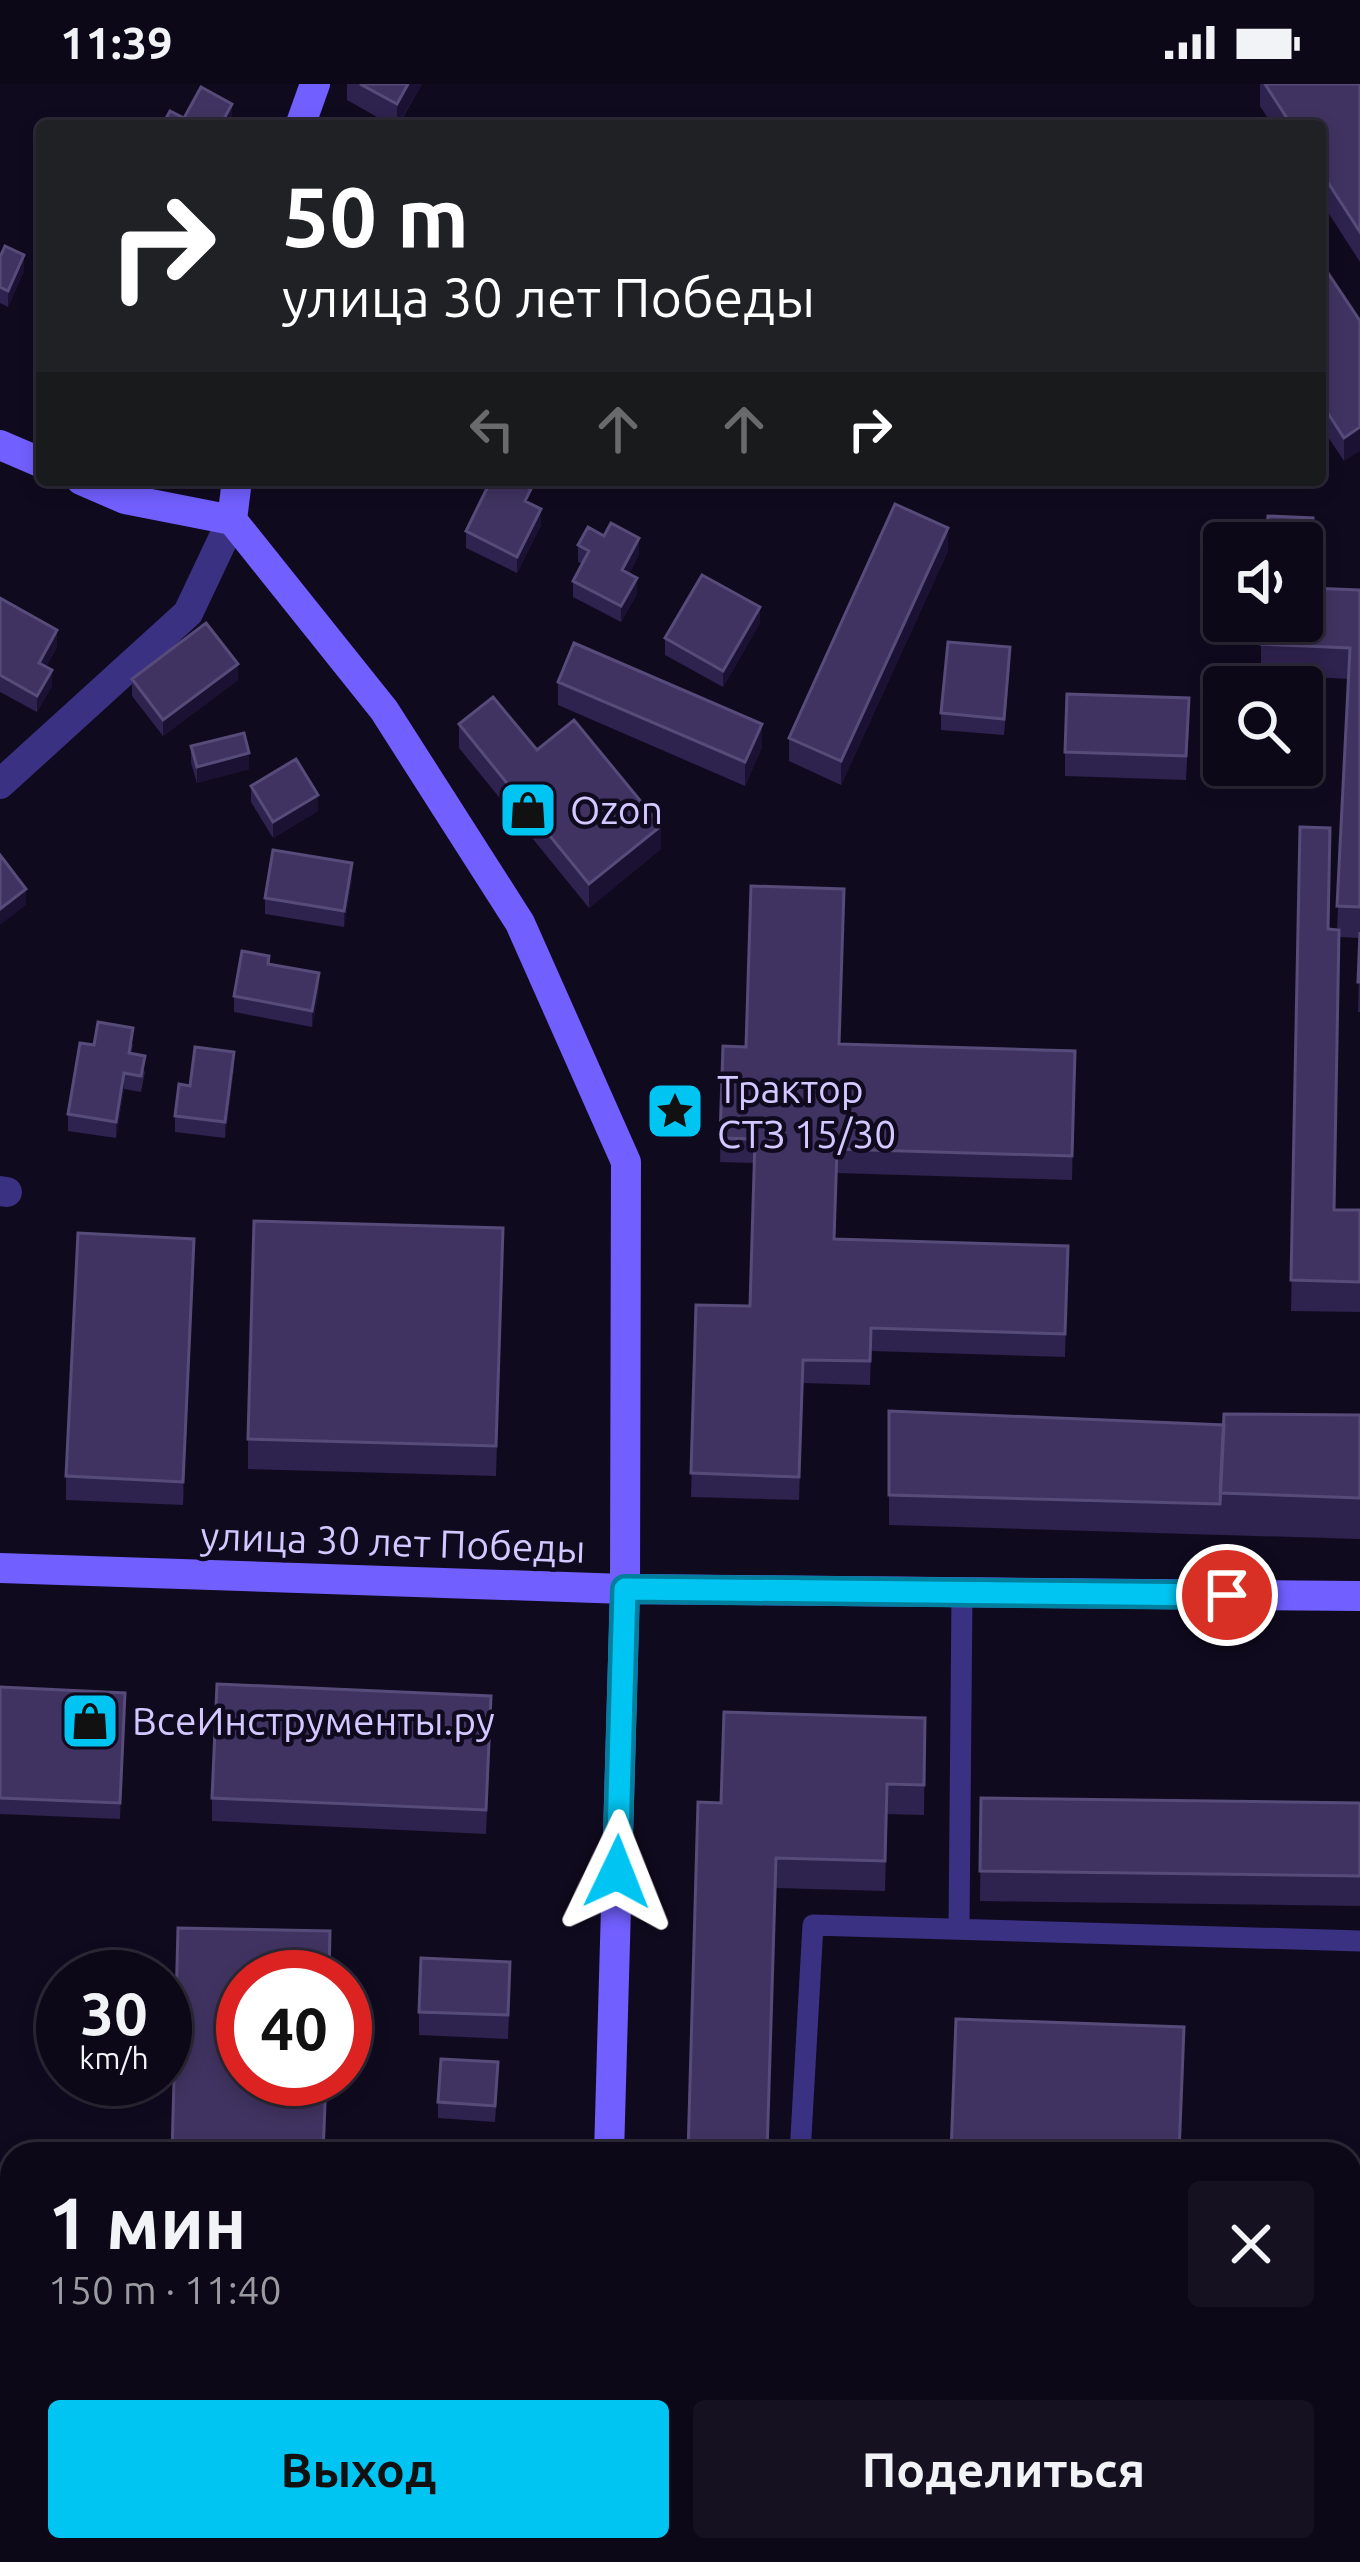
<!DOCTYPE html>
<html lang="ru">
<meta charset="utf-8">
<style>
body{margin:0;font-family:Ubuntu,sans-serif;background:#151120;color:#f1f3f6;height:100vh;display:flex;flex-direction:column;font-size:45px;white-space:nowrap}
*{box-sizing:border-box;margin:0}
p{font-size:39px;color:#9a9aa1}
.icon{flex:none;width:66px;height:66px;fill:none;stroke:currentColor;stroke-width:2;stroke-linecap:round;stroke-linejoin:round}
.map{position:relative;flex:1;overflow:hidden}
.drawer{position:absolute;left:0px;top:2058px;width:1362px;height:420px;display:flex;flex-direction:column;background:#0c0817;border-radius:36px 36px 0 0;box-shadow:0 6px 18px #0003,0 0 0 3px #2c2936}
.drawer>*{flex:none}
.guide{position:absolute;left:36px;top:36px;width:1290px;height:366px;border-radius:12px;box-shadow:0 6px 18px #0003,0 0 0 3px #2c2936;background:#202124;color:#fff;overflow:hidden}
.controls{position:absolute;left:1203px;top:438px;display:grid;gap:24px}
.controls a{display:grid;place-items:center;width:120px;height:120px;border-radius:12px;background:#0c0817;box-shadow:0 6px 18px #0003,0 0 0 3px #2c2936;font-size:60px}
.speed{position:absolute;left:36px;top:1866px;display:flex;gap:24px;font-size:60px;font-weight:700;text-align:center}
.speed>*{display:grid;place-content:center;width:156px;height:156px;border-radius:50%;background:#0c0817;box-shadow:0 6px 18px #0003,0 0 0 3px #2c2936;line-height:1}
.speed small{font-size:30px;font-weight:400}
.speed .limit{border:18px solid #d22;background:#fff;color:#111}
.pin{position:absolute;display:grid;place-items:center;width:102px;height:102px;color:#fff;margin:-51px;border:6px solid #fff;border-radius:50%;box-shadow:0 3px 12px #0007}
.me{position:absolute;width:132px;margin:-66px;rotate:2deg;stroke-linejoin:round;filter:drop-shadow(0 0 9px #0008)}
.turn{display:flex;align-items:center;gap:42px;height:252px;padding:0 48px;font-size:54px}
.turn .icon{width:156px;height:156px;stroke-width:2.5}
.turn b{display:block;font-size:84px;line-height:102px}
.lanes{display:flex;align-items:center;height:114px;padding:0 48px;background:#0003;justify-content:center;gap:60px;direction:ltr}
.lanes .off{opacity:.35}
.round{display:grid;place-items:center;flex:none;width:126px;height:126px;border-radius:12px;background:#151120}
.head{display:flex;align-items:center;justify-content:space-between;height:204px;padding:0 48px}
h1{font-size:72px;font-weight:700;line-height:90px}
.action{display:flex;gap:24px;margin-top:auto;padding:24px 48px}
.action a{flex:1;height:138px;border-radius:12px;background:#00c5f3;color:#111;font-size:48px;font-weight:700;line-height:138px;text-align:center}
.action a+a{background:#151120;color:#f1f3f6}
.status{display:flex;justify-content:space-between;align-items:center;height:84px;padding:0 60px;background:#0c0817;direction:ltr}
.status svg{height:33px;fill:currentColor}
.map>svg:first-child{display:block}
</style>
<div class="status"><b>11:39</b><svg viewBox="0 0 49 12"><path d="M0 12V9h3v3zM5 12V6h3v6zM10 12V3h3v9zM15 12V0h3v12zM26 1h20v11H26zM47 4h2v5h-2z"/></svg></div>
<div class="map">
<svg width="1360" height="2478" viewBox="0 0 1360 2478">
<rect width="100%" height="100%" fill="#100a1f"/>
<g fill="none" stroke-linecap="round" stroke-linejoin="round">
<path stroke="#3b3182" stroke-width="21" d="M959 1845 962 1509
M800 2070 813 1841 1360 1857"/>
<path stroke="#3b3182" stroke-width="30" d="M0 700 188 529 232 436
M0 1107 7 1108"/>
<path stroke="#725fff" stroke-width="30" d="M300 42 315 0
M0 361 42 379
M81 396 125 415 232 436
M237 396 232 436 384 626 520 839 626 1078 625 1505 609 2070
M0 1484 625 1505 1360 1512
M596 2478 597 2466"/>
</g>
<path fill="#2e224e" d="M347 0H422L398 42H393L347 16Z
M1260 0H1360V178L1320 116V42H1273L1260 22Z
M0 173 24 187 8 223 0 219Z
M1320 177 1360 237 1344 377 1320 341Z
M531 420 541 441 517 489 466 464V447Z
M578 461 639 470 629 490 637 510 621 538 573 513V497L583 480 578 478Z
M1313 465 1311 504 1360 506V928H1358L1360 854 1339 853 1334 1126H1360V1228L1291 1227 1300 743 1328 845 1337 846 1349 595 1261 590V560Z
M948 467 841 701 789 677V654Z
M0 514 57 563 46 583 52 602 37 628 0 608Z
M760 539 723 603 665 571V554Z
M1010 580 1004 651 941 646V629Z
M132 595 238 596 163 652 132 612Z
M558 598 762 663 745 702 558 621Z
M1189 638 1186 696 1065 692V668Z
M459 640 537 666 661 765 589 824 459 664Z
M191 662 249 685 197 699 191 679Z
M251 702 318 727 273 754 251 718Z
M352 795 344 843 265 830V814Z
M269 880 319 906 312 943 234 928V912Z
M133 960 131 970 145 988 141 1008 124 1005 116 1054 68 1047V1030L94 961Z
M840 960 1075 967 1072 1096 837 1089 835 1155 1068 1162 1065 1273 871 1267 870 1301 803 1299 799 1416 691 1413 696 1221 750 1222 754 1079 720 1078 723 962Z
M234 984 225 1054 175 1048V1032L190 1002Z
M503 1174 496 1392 248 1385V1355Z
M194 1178 183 1421 66 1416V1392Z
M889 1327 1224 1341 1360 1331V1455L889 1441Z
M0 1603 125 1609 120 1735 0 1730Z
M925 1634 924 1731 887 1730 885 1807 776 1804 721 1719Z
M491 1635 486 1750 212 1737V1714Z
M981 1714 1360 1719V1822L980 1817Z
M510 1902 508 1955 419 1951V1928Z
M498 1994 495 2038 438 2034V2018Z
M1350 2184 1360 2185V2327L1350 2326Z
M1350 2344H1360V2420H1350Z
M1013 2466H1070L1069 2478H1013Z"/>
<path fill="#1b1133" d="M408 0H422L397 42V20Z
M232 20V36L229 42H220Z
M24 171V187L8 223V207Z
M1360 343V367L1344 377V354Z
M541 425V441L517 489V473Z
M948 444V467L841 701V677Z
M639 454V470L622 503V486Z
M637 494V510L621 538V522Z
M760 523V539L723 603V587Z
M57 546V563L39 596V579Z
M238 580V596L163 652V636Z
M52 586V602L37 628V612Z
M762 640V663L745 702V678Z
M249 669V685L197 699V683Z
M318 711V727L273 754V738Z
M661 742V765L589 824V800Z
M352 779V795L344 843V827Z
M26 805V821L0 841V825Z
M319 889V906L312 943V927Z
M234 968V984L225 1054V1038Z
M124 989V1005L116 1054V1038Z
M194 1155V1178L183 1421V1398Z"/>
<path fill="#403361" stroke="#574b7a" stroke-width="3" d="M360 0H408L397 20Z
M1265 0H1360V148L1320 86V42H1292Z
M201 3 232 20 220 42H162L170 27 184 34Z
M5 162 24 171 8 207 0 203V173Z
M1320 177 1360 237V343L1344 354 1320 317Z
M491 396H512L531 405 525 417 541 425 517 473 466 447Z
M895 420 948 444 841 677 789 654Z
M1268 432 1313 434 1310 504 1360 506V823L1337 822 1350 564 1261 560 1262 537H1302V459H1266Z
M611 439 639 454 622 486 637 494 621 522 573 497 589 467 578 461 588 443 604 452Z
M702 491 760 523 723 587 665 554Z
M0 514 57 546 39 579 52 586 37 612 0 591Z
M206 539 238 580 163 636 132 595Z
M948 558 1010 563 1004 635 941 629Z
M574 559 762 640 745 678 558 598Z
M1067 610 1189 614 1186 672 1065 668Z
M493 613 537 666 574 636 661 742 589 800 459 640Z
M244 649 249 669 197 683 191 662Z
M296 675 318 711 273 738 251 702Z
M1300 743 1330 744 1328 845 1339 846 1334 1126H1360V1198L1291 1196Z
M273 766 352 779 344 827 265 814Z
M0 771 26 805 0 825Z
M751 802 844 805 839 960 1075 967 1072 1072 837 1065 834 1155 1068 1162 1065 1250 871 1244 870 1277 803 1276 799 1393 691 1389 696 1221 750 1222 755 1055 720 1054 723 962 746 963Z
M1360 848V898H1358Z
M242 867 269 872 268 880 319 889 312 927 234 912Z
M98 938 133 944 129 969 145 972 141 992 124 989 116 1038 68 1030 80 959 94 961Z
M195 963 234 968 225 1038 175 1032 179 1000 190 1002Z
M254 1137 503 1144 496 1362 248 1355Z
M78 1149 194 1155 183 1398 66 1392Z
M889 1327 1224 1341 1220 1420 889 1411Z
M1224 1330 1360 1331V1414L1220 1409Z
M217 1600 491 1612 486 1726 212 1714Z
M0 1603 125 1609 120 1719 0 1714Z
M724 1628 925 1634 924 1701 887 1700 885 1777 776 1774 767 2070H688L698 1718 721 1719Z
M981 1714 1360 1719V1792L980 1787Z
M178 1844 330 1847 329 1893H243V1995H326L323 2070H172Z
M421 1874 510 1878 508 1931 419 1928Z
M956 1935 1184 1943 1179 2070H951Z
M441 1975 498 1978 495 2022 438 2018Z
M424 2061 497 2065V2070H424Z
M1350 2184 1360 2185V2296H1350Z
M1350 2344H1360V2396H1350Z
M833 2466H876V2478H833Z
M923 2466H990V2478H923Z
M1013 2466H1069L1068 2473 1013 2470Z
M1147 2466H1187L1186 2478H1146Z
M0 2470H25V2478H0Z"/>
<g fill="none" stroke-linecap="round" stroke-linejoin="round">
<g stroke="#00809e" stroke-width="30">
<path id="route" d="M617 1788 625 1505 1227 1511"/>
</g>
<use href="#route" stroke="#00c5f3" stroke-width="21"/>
</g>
<defs>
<g id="shop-square" transform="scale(3)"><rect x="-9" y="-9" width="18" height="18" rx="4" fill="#00c5f3" stroke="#100a1f"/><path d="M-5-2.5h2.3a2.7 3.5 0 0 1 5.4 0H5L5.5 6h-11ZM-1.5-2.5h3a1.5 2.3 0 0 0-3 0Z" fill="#111"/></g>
<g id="sight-square" transform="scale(3)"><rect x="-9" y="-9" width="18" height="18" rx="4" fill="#00c5f3" stroke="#100a1f"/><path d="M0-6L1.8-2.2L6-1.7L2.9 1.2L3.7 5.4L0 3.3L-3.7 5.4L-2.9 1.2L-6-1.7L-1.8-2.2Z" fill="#111"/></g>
</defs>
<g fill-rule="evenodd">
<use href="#shop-square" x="528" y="726"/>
<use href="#sight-square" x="675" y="1027"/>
<use href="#shop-square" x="90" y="1637"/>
</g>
<g text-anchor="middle" stroke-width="9" stroke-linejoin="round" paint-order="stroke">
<g font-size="39" fill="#d3c8ff" stroke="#100a1f" text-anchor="start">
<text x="570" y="740">Ozon</text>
<text x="717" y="1019">Трактор<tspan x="717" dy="45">СТЗ 15/30</tspan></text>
<text x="132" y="1651">ВсеИнструменты.ру</text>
</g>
<g font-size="39" fill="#d3c8ff" stroke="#100a1f">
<text transform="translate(393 1458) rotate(2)" y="14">улица 30 лет Победы</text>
</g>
</g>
</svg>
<div class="controls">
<a><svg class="icon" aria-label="sound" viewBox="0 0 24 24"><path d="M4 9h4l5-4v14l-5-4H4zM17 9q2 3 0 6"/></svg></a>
<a><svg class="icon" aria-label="search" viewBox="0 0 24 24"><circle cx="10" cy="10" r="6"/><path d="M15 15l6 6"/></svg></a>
</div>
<div class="speed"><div>30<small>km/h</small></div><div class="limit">40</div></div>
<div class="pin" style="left:1227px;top:1511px;background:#d93025"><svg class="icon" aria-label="arrive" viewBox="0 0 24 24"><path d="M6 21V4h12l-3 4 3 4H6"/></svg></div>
<svg class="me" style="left:617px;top:1788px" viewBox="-20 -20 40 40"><path d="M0-17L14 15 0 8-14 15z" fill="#00c5f3" stroke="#fff" stroke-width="4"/></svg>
<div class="guide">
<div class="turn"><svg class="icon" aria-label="right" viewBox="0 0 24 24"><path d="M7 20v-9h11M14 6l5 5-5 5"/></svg><div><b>50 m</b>улица 30 лет Победы</div></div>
<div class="lanes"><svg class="icon off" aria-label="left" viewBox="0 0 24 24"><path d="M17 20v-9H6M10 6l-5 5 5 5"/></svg><svg class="icon off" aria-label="ahead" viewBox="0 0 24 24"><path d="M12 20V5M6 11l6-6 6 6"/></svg><svg class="icon off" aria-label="ahead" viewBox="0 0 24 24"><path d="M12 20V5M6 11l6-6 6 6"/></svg><svg class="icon" aria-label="right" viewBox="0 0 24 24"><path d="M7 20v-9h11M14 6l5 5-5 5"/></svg></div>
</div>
<section class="drawer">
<div class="head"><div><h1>1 мин</h1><p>150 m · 11:40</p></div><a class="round"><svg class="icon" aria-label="close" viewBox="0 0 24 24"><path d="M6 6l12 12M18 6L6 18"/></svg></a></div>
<div class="action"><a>Выход</a><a>Поделиться</a></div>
</section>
</div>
